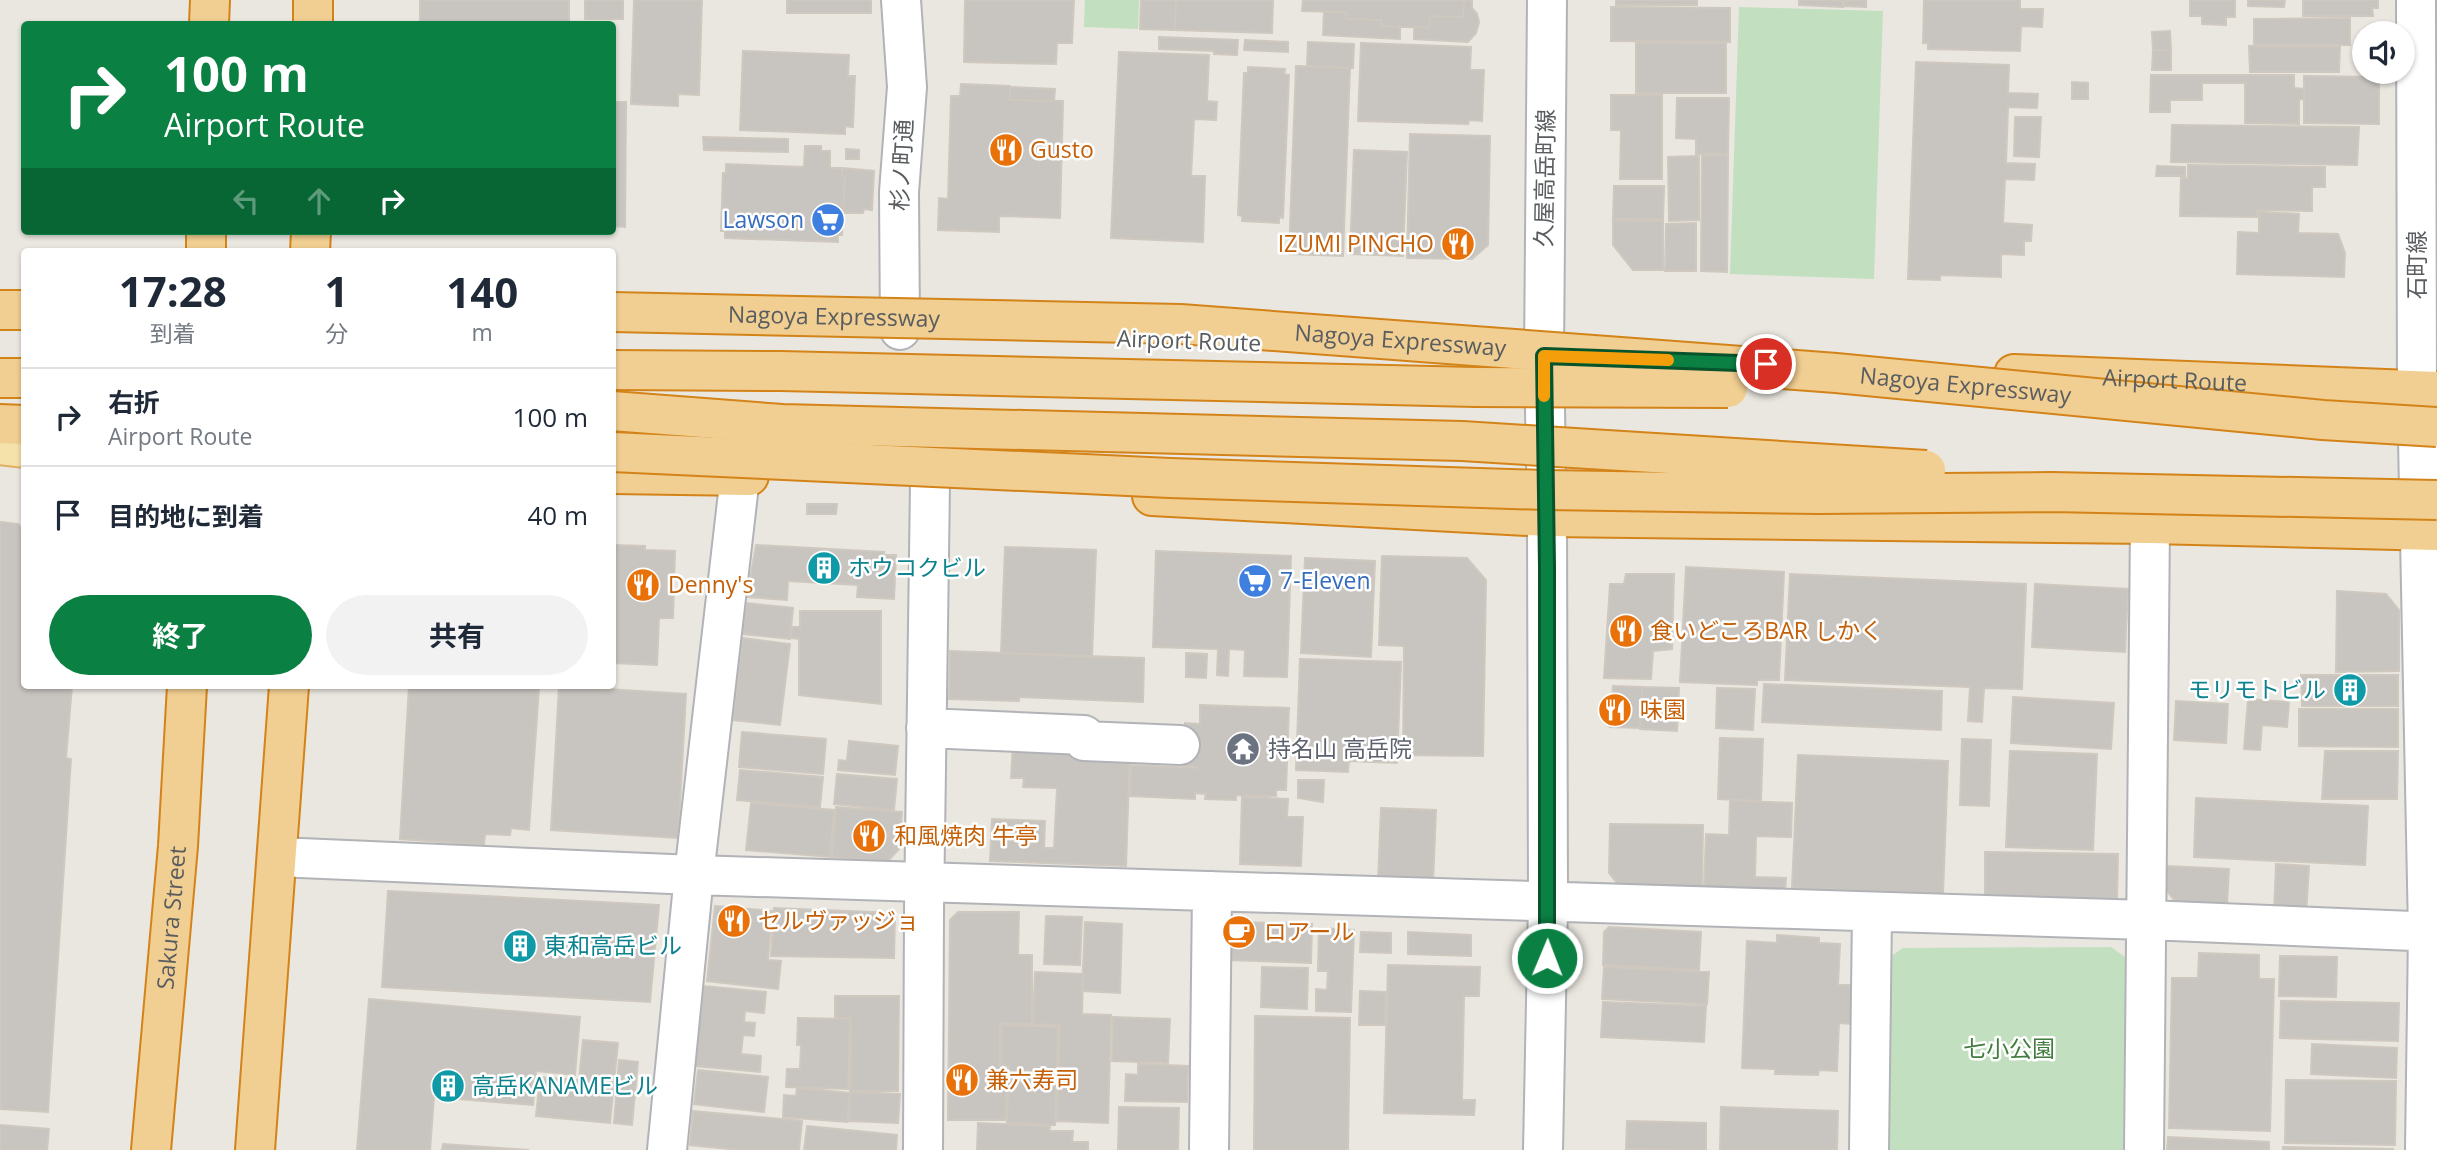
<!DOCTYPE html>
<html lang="ja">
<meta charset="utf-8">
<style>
body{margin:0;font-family:"Open Sans","Noto Sans JP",sans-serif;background:#f2f2f3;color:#1f2937;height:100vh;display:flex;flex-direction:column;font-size:26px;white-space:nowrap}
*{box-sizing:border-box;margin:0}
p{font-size:23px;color:#747a83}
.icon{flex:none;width:38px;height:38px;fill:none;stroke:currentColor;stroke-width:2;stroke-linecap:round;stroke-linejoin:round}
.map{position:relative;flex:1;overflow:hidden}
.side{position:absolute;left:21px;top:248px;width:595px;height:441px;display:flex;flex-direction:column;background:#fff;border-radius:7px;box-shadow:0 2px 5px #0004}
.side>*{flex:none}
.top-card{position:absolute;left:21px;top:21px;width:595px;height:214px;border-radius:7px;box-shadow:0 2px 5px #0004;background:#0b8043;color:#fff;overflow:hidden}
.fabs{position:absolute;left:2352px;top:21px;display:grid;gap:14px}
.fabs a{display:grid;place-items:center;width:63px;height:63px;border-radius:50%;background:#fff;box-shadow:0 2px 5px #0004;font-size:35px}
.pin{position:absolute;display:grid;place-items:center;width:60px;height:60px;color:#fff;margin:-30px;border:4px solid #fff;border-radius:50%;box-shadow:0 2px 7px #0007}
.me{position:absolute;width:77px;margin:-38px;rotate:1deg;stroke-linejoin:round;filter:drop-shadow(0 0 5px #0008)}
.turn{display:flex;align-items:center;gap:24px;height:147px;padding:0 28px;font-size:32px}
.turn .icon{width:91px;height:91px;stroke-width:2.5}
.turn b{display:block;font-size:49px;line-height:60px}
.lanes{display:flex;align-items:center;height:66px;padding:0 28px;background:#0003;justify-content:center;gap:35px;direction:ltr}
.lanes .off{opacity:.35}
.eta{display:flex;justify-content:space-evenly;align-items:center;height:119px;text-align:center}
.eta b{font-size:42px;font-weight:700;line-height:49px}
.action{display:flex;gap:14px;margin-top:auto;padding:14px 28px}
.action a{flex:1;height:80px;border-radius:42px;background:#0b8043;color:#fff;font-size:28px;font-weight:700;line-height:80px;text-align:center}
.action a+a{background:#f2f2f3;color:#1f2937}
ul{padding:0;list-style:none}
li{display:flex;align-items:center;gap:21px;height:98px;padding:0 28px;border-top:2px solid #e0e1e3}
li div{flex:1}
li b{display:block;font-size:26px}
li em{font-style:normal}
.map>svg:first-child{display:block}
</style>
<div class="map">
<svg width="2437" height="1150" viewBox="0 0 2437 1150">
<rect width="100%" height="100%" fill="#eae7e0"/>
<path fill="#c2e0bf" d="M1085 0H1139L1138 29 1084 27Z
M1739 7 1883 11 1874 279 1730 274Z
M2111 947 2132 962 2129 1150H1887L1891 956 1903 948Z"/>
<path fill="#c8c4c0" stroke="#cec8bf" stroke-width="2" d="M420 0H569V24H420Z
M585 0H623V19H585Z
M634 0H702L699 95 678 94V106L631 104Z
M787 0H871V13H787Z
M965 0H1074L1072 43H1057L1056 64 964 62Z
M1141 0H1176L1175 30 1140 29Z
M1176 0H1273L1272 33 1175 30Z
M1303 0H1468L1464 3 1463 17 1430 16 1429 28 1381 26V20L1346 19V12L1302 11Z
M1468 0H1472V8L1477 14 1479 22 1476 33 1468 42 1414 39V27L1429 28 1430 16 1463 17 1464 3Z
M1616 0H1697V5H1616Z
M1799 0H1843V7L1799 5Z
M1844 0H1866V7L1844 6Z
M1924 0H2020V9H2043L2042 27 2021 26 2020 51 1928 49V43H1923Z
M2190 0H2235V17H2226V25L2202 24V16H2190Z
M2248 0H2285L2284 7 2248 6Z
M2303 0H2378V8H2372L2373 16H2303Z
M1611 7 1730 8V42L1611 41Z
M1324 11 1346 12V19L1381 20V26L1400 27V39L1323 35Z
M2350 18V45H2254V19Z
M2170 31 2171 50H2153L2152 32Z
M1159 37 1238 40 1237 55 1214 54V51L1159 49Z
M1245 40 1288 42V52L1244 50Z
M1308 42 1354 44 1353 68 1307 66Z
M1361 43 1471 47 1470 70H1484L1482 121 1469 120 1468 124 1358 121Z
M1636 43H1726V93H1636Z
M2249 46H2340L2339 72H2250Z
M2153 50H2171V70H2152Z
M743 51 849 55 848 76H855L853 127 845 126V134L740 130Z
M1119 52 1209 55 1207 101 1217 102 1216 120 1194 119 1191 176H1205L1203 242 1111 238Z
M1916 62 2009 65 2008 93 2038 94 2037 108 2008 107 2006 163 2035 164 2034 180 2005 179 2003 223 2032 225 2031 241H2024V255L2001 254V277L1940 275V280L1908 279Z
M1296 66 1350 68 1343 256 1289 254Z
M1248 67 1285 69 1284 74 1289 75 1283 218 1279 217V223L1242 221V216L1238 215 1244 73H1248Z
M2151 75H2294V88L2304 89 2303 99 2299 100V124L2245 123V83H2202V100H2170V112H2150Z
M2304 76 2379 77V124L2304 123Z
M2072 82 2088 83V99H2072Z
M961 84 1010 86V100L1063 101 1060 218 999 216V232L938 230 939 198 948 199 951 96H960Z
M1010 87 1055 89 1054 101 1010 100Z
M1611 95H1662V179H1620L1621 130H1611Z
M1677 98H1729L1728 154H1696V139L1676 138Z
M612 102H626L625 227 612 226Z
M2015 117H2041L2039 157 2014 156Z
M2172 125 2359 127 2357 165 2171 162Z
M1410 134 1490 136 1488 245 1472 259 1407 258Z
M703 137 788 139V152L704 150Z
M805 146H821V151H830V168H842V176H845L842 235H838V242L725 238V231H721L723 173H726V164L804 167Z
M846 149 859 150V159H846Z
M1354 150 1407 152 1403 256 1350 254Z
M1702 155H1728L1727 272 1701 271Z
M1699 156V220L1669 221 1668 157Z
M2188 165 2325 167V187H2312V211L2257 210V217L2180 216 2181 178H2188Z
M2157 166 2185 167V176H2156Z
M842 168 874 171 872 210 864 209 863 213H843L845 176H842Z
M1614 186H1664L1663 219H1613Z
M2259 212 2299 214 2298 233 2338 234 2345 253 2344 277 2237 274 2238 232 2259 233Z
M1613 220 1663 221V270H1633L1613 245Z
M1696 223V271H1665L1666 224Z
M807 504H837L836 514H807Z
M0 522 18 524 24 531V686H72L66 758 71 759 48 1112 0 1109Z
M612 545 645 546V550L675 551 673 618H659L657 665 612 663Z
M756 545 884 552V555H896L894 599 857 597 858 585 788 581 787 600 747 597Z
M1005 547 1096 550 1092 657 1001 653Z
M1156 551 1291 556 1287 677 1244 676 1245 650 1229 649 1228 676 1217 675 1218 649 1153 647Z
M1382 556 1467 558 1486 580 1483 756 1403 755 1404 646 1379 645Z
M1305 558 1375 561 1371 657 1301 653Z
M1686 567 1784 572 1779 680H1757V685L1680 682Z
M1626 574H1674L1672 649 1653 651 1651 679 1604 678 1610 584H1624Z
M1790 574 2026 584 2022 689 1984 688 1982 722 1968 721 1970 687 1785 680Z
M2035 584 2128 589 2125 652 2032 647Z
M2337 591 2386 594 2399 610V671L2336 672Z
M746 603 793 608 790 639 743 634Z
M800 611H881V704L799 695V639L791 638 792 627H800Z
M743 638 790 644 780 725 733 720Z
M950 651 1144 658 1143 702 1019 697V701L949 699Z
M1186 653 1207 654 1206 678 1186 677Z
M1300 659 1401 662 1397 763 1349 761 1348 772 1296 770Z
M2301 675H2398V706H2302Z
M1764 684 1942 691 1941 730 1762 722Z
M409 686 539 688 529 830 511 828 510 835 485 834 484 845 400 839Z
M559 686 686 694 678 838 551 830Z
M1613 686 1642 687 1640 728 1610 727Z
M1642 687 1679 688 1677 731 1640 729Z
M1717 688 1755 689 1753 730 1716 728Z
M2013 697 2114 703 2111 749 2011 743Z
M2248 699 2289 702 2287 727 2262 725 2260 750 2244 749Z
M2176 701 2228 704 2226 743 2174 740Z
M1200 705 1289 708 1286 790H1276V796L1236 795V800L1205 799 1206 794 1195 793V799L1130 796 1131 765 1198 768 1184 766 1185 723 1200 724Z
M2299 709H2398V747L2299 746Z
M742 732 826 739 823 774 739 767Z
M1720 738 1763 739 1761 801 1718 799Z
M1962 739 1991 740 1989 806 1960 805Z
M849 741 898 746 895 775 838 770 839 760 847 761Z
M1013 742 1130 746 1126 866 990 861 992 819 1045 821 1044 848H1054L1057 788 1023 787 1024 778H1011Z
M2010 751 2097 754 2093 850 2006 847Z
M2325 751H2398L2397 799H2322Z
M1798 755 1948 761 1943 894 1792 888Z
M740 770 823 777 820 807 737 800Z
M837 774 897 779 894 810 834 804Z
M1298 780H1324L1323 802 1298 798Z
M1242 797 1288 799 1287 817H1303L1301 866 1240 864Z
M2196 798 2368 806 2365 865 2194 857Z
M1730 800 1792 803 1791 837 1756 836 1755 877 1786 878 1785 893 1704 890 1706 834 1729 835Z
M751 803 834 810 830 857 746 850Z
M836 807 902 812 899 849 888 861 832 857Z
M1381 808 1436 810 1433 884 1378 882Z
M1610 824 1703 825 1702 889 1621 888 1609 873Z
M1985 852 2118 854 2117 901 1985 898Z
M2276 864 2309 866 2306 914 2274 912Z
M2166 866 2229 869 2227 905 2176 902 2165 889Z
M388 891 659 905 650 1002 382 987Z
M715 906 772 911 768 960 781 961 778 989 707 981Z
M774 908 895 913 894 958 771 956Z
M958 912H1019L1018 955H1032V1024L1000 1023V1066L1007 1067 1006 1120H948L950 920Z
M1046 916 1082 917 1080 965 1044 964Z
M1085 922 1122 924 1120 993 1082 991Z
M1240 922 1312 924 1311 963 1228 960 1229 929Z
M1609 927 1701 932 1699 970 1603 965 1604 932Z
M1319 928 1354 930 1351 1012 1316 1011V989L1327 990 1328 971H1318Z
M1361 932 1391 933V953L1360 952Z
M1408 932 1471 935V956L1408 954Z
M1777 935 1819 938V943L1840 944 1838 985H1853L1852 1024 1839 1023 1837 1071 1819 1070 1818 1075 1775 1074V1069L1742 1068 1747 941 1777 943Z
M2199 953 2259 955V979H2274L2270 1131 2169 1128 2172 978H2198Z
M2280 956 2337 957 2336 997 2279 996Z
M1388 965 1480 967 1479 996H1464L1462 1100H1475L1474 1115 1384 1113Z
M1262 967 1308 968 1307 1009 1261 1007Z
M1604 967 1709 972 1707 1004 1602 999Z
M1035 972 1083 974 1082 1014 1111 1015 1108 1123 1057 1121 1060 1025 1033 1024Z
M703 986 766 992 764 1013 745 1011 744 1022 755 1023 754 1036 743 1035 741 1054 761 1056 760 1072 695 1066Z
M1360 991 1386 992 1385 1025H1359Z
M835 996H899L898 1091H850L851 1018H835Z
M369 999 580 1017 575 1075 536 1071 533 1105 434 1097 430 1150H357Z
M2281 1001 2399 1003 2398 1041 2280 1038Z
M1603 1002 1706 1006 1704 1042 1601 1037Z
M1255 1016 1350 1018 1348 1150H1254Z
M1113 1017 1170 1019 1168 1063 1112 1061Z
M798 1018 850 1019 848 1089 786 1087 787 1069H800L801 1045H797Z
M1002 1025 1058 1027 1055 1125 1007 1123 1009 1066 1001 1065Z
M583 1040 618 1043 610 1123 536 1116 540 1077 579 1080Z
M2312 1044 2397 1048 2396 1078 2311 1074Z
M619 1060 638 1062 632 1125 614 1123Z
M1138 1064 1188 1066 1187 1102 1125 1101 1126 1074 1138 1075Z
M698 1070 768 1077 764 1112 694 1104Z
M2286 1080 2396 1081 2395 1145 2285 1143Z
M797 1088 850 1093 847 1122 783 1117 784 1095 796 1096Z
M850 1092 900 1094 898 1123 849 1121Z
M1119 1107 1179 1108 1178 1150H1118Z
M1721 1107 1838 1111 1837 1150H1720Z
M693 1111 802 1121 799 1150H739L690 1145Z
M1627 1121 1706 1123V1150L1626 1149Z
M978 1123 1050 1126 1049 1131H1073L1072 1142H1088V1150H977Z
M0 1125 49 1129 47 1150H0Z
M807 1126 897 1135 896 1150H804Z
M2168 1137 2269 1142V1150H2167Z
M443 1144 529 1150H442Z
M2283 1147 2394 1149 2283 1150Z"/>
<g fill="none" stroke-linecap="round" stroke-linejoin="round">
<g stroke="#b1b3b7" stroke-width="42">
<path id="minor" d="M2416 0 2417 390 2428 932 2425 1150
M900 330 899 192 907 87 901 0
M926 728 1084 735V741L1180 745
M277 857 694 875 2147 920 2437 932
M667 1150 694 875 740 476
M923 1150 924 910 930 484
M1209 1150 1212 891
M1543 1150 1548 903 1547 517 1544 356 1547 0
M1869 1150 1872 913
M2144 1150 2150 524"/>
</g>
<g stroke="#e1af63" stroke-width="42">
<path id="major" d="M0 445 24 448"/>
</g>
<g stroke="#d38318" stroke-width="42">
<g id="highway">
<path d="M209 24 210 0"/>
<path d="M313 24V0"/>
<path d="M206 252V231"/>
<path d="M310 252 311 231"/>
<path d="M0 310H24"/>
<path id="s1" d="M2014 374 2437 391"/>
<path d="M0 378H24"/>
<path d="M0 424 24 425"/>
<path d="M612 474 749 476"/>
<path d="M1152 496 1547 517 2150 524 2437 531"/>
<path id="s2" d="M151 1150 178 846 187 686"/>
<path d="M255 1150 289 686"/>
</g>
</g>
<use href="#minor" stroke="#fff" stroke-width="38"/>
<use href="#major" stroke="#f5e1aa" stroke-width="38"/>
<use href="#highway" stroke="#f1ce91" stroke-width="38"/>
<g stroke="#d38318" stroke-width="42" stroke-linecap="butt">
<g id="highway-bridge">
<path id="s3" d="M612 312 1180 324 1836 373 2323 420 2437 427"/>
<path d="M612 370 780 371 1475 387 1728 388"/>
<path d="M612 411 782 424 1462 441 1926 470"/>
<path d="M612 452 1170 478 1545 490 1818 494 2052 492 2437 500"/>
</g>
</g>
<use href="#highway-bridge" stroke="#f1ce91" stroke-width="38"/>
</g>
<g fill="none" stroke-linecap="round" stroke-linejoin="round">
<g stroke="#07532c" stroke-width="18">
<path id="route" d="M1547 958V567L1544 356 1766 364"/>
</g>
<use href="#route" stroke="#0b8043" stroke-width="12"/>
<path stroke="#f59e0b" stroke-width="12" d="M1544 396V356L1668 360"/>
</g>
<defs>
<g id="restaurant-disc" transform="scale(1.75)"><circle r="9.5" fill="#e8710a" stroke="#fff"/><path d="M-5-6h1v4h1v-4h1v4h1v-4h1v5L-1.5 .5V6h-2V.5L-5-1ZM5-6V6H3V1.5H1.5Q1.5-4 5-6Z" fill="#fff"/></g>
<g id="supermarket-disc" transform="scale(1.75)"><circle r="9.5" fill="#3f7fe0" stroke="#fff"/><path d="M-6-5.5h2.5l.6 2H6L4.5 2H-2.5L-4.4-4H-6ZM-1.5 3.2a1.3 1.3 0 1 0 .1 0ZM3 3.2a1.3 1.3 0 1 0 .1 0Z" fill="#fff"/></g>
<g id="building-disc" transform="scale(1.75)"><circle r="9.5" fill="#0f9aa8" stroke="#fff"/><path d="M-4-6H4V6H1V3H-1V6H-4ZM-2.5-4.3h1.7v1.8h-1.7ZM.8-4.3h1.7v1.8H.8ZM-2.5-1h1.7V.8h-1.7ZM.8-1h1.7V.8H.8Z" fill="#fff"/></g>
<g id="temple-disc" transform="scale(1.75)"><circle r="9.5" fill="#6b7280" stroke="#fff"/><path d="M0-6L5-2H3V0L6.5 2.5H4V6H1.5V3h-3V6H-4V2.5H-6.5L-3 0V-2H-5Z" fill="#fff"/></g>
<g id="cafe-disc" transform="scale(1.75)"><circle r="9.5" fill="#e8710a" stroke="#fff"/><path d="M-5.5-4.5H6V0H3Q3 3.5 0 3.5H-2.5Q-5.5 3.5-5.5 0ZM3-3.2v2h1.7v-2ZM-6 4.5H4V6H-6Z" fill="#fff"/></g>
</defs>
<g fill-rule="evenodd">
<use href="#restaurant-disc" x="1006" y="150"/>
<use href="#supermarket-disc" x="828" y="220"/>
<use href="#restaurant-disc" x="1458" y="244"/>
<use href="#building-disc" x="824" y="568"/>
<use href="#supermarket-disc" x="1255" y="581"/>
<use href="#restaurant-disc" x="643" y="585"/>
<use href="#restaurant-disc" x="1626" y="631"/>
<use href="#building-disc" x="2350" y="690"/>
<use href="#restaurant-disc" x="1615" y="710"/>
<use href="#temple-disc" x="1243" y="749"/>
<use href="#restaurant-disc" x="869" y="836"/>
<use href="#restaurant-disc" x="734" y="921"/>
<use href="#cafe-disc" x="1239" y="932"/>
<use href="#building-disc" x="520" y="946"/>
<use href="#restaurant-disc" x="962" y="1080"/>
<use href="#building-disc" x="448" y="1086"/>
</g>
<g text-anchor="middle" stroke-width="5" stroke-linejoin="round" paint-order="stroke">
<g font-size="23" fill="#c56008" stroke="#fff" text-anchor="start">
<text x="1030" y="158">Gusto</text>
<text x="1434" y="252" text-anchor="end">IZUMI PINCHO</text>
<text x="668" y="593">Denny's</text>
<text x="1650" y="639">食いどころBAR しかく</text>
<text x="1640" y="718">味園</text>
<text x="894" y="844">和風焼肉 牛亭</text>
<text x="758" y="929">セルヴァッジョ</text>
<text x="1264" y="940">ロアール</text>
<text x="986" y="1088">兼六寿司</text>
</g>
<g font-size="23" fill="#595d60" stroke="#fff">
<text transform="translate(902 165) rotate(-87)" y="8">杉ノ町通</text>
<text transform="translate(1545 178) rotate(-89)" y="8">久屋高岳町線</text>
<text transform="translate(2417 265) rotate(-90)" y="8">石町線</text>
<text dy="8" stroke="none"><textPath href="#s3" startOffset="222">Nagoya Expressway</textPath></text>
<text dy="8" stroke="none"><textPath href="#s3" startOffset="789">Nagoya Expressway</textPath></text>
<text transform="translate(1189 341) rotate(2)" y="8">Airport Route</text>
<text dy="8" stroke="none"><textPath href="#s1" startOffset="161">Airport Route</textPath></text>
<text dy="8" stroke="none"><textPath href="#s3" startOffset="1356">Nagoya Expressway</textPath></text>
<text dy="8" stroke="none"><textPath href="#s2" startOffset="233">Sakura Street</textPath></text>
</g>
<g font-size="23" fill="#366cbe" stroke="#fff" text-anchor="end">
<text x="804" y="228">Lawson</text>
<text x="1280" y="589" text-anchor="start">7-Eleven</text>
</g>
<g font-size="23" fill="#0d838f" stroke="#fff" text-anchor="start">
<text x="848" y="576">ホウコクビル</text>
<text x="2326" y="698" text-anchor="end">モリモトビル</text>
<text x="544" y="954">東和高岳ビル</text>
<text x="472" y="1094">高岳KANAMEビル</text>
</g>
<g font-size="23" fill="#5b616d" stroke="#fff" text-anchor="start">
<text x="1268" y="757">持名山 高岳院</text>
</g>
<g font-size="23" fill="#407c3c" stroke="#fff">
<text x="2009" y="1057">七小公園</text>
</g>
</g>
</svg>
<div class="fabs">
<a><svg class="icon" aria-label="sound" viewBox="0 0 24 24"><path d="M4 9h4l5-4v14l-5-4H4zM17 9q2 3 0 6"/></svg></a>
</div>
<div class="pin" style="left:1766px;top:364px;background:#d93025"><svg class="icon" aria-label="arrive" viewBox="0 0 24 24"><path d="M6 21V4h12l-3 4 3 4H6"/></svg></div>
<svg class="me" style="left:1547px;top:958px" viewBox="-20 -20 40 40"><circle r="17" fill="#0b8043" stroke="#fff" stroke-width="3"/><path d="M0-11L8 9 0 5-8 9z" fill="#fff"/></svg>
<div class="top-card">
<div class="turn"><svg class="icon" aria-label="right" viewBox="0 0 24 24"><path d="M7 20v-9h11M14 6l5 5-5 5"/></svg><div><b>100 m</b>Airport Route</div></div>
<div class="lanes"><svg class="icon off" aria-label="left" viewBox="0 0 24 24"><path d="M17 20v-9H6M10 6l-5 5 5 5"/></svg><svg class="icon off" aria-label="ahead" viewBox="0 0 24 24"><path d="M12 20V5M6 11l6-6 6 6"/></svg><svg class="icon" aria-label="right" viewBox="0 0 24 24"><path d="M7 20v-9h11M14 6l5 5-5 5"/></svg></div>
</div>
<section class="side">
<div class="eta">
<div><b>17:28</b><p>到着</p></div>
<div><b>1</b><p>分</p></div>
<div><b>140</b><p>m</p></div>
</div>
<ul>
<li><svg class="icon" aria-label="right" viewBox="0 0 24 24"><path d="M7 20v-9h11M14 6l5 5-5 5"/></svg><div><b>右折</b><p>Airport Route</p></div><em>100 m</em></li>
<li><svg class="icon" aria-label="arrive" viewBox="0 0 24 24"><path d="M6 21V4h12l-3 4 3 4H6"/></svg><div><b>目的地に到着</b></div><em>40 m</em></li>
</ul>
<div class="action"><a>終了</a><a>共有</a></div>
</section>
</div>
